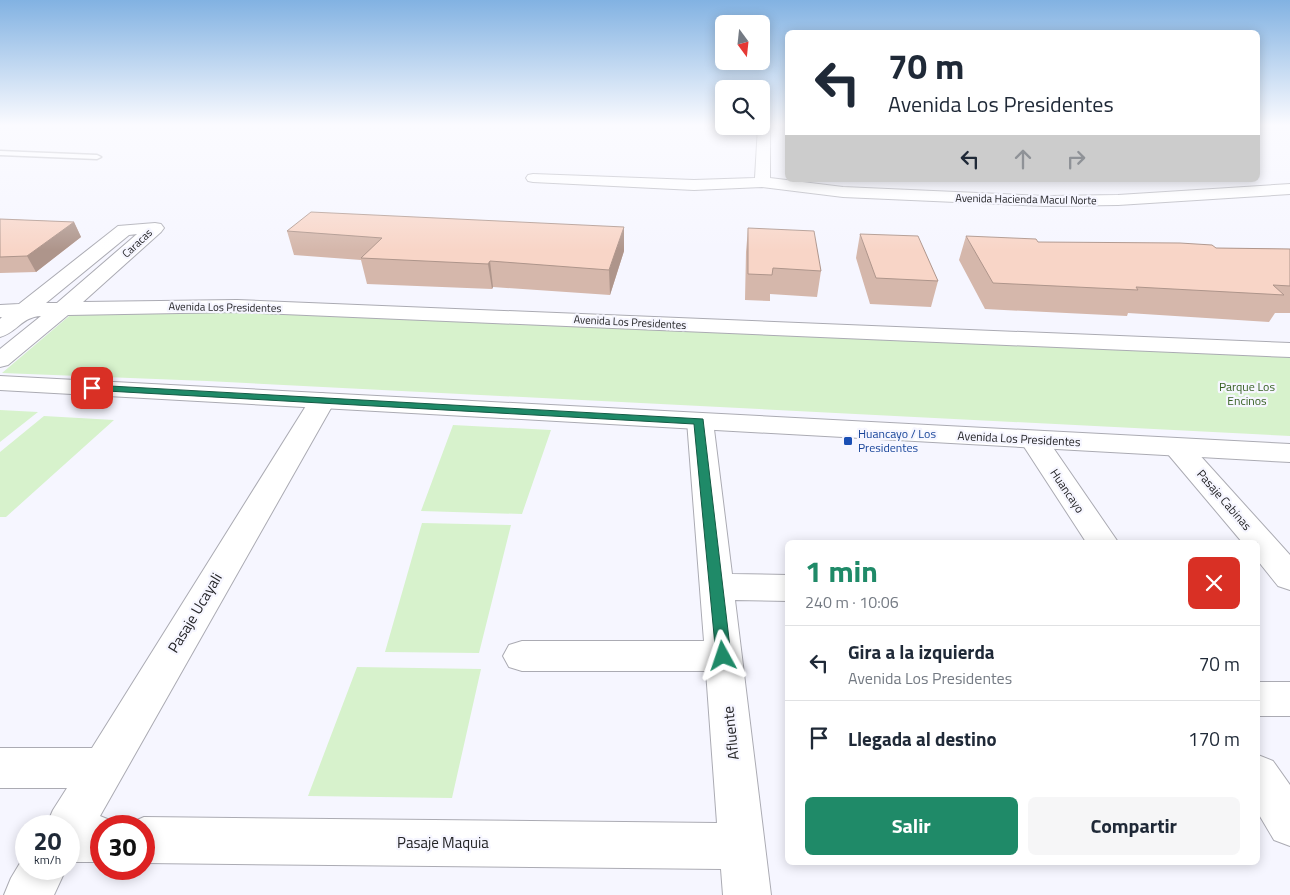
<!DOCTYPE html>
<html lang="es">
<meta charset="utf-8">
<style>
body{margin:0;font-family:"Titillium Web",sans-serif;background:#f6f6f7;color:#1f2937;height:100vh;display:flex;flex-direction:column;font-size:19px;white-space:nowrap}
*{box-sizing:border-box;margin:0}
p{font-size:16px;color:#747a83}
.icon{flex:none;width:28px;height:28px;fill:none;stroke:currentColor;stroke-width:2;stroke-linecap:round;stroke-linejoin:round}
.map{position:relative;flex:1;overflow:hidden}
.details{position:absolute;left:785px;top:540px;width:475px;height:325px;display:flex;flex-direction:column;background:#fff;border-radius:8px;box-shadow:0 2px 12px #0003}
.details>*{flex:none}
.hud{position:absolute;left:785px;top:30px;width:475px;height:152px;border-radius:8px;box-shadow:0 2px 12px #0003;background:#fff;color:#1f2937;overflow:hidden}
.needle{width:32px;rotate:165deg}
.buttons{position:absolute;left:715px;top:15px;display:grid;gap:10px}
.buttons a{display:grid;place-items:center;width:55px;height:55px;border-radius:8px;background:#fff;box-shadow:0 2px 12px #0003;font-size:25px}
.speed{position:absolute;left:15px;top:815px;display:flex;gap:10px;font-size:25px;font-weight:700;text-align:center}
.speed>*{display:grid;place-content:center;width:65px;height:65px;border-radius:50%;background:#fff;box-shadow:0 2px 12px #0003;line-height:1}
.speed small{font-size:12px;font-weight:400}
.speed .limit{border:8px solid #d22;background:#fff;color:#111}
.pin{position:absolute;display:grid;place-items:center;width:42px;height:42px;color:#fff;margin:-21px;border-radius:10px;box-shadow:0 2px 8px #0006}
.me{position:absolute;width:55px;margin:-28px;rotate:355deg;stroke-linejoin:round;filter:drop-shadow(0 0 4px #0008)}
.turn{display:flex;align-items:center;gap:18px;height:105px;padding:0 20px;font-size:22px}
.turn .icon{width:65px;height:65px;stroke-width:2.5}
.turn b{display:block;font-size:35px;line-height:42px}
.lanes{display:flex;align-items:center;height:48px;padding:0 20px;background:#0003;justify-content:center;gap:25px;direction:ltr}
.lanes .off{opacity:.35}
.round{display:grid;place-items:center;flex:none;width:52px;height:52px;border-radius:8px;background:#f6f6f7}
.head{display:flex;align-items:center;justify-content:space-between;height:85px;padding:0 20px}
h1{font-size:30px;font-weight:700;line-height:38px;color:#1f8a68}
.primary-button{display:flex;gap:10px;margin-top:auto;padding:10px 20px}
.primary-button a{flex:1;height:58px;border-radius:8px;background:#1f8a68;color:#fff;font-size:20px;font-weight:700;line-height:58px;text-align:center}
.primary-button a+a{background:#f6f6f7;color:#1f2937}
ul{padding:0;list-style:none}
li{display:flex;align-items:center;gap:15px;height:75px;padding:0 20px;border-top:1px solid #e0e1e3}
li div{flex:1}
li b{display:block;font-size:19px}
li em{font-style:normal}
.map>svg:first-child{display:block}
</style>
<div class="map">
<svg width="1290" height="895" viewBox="0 0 1290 895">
<rect width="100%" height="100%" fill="#f6f6ff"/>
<path fill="#d7f2cc" d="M75 311H224L1290 356V436L207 381 2 373Z
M0 410 38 412 0 442Z
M44 416 114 420 6 517H0V452Z
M453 425 551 430 522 514 421 511Z
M422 523 511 525 479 653 385 652Z
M357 667 481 669 452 798 308 796Z"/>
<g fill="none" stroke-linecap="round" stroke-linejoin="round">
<g stroke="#ababb3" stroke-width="3">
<path id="lane" d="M0 151 97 155 101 157 97 159 0 155Z"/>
</g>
<g stroke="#ababb3" stroke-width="2">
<path id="street" d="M761 124H770V178L843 187 1046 196 1118 195 1290 184V194L1118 205 1046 206 843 197 762 187 694 190 533 182 528 181 526 178 528 175 533 174 694 180 755 178 758 126H761Z
M155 223 161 224 164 228 161 232 83 302 237 300 1290 343V357L237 312 68 315 8 365 0 367V349L41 316C21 317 18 332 0 337V319L2 317H0V305L19 304 118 226ZM137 234 57 303H46L129 235Z
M322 393 331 396 335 401 100 816 117 823 119 826H101V862H69V826H46L53 810 67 788H0V748H92L309 401 313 396Z
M700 413 709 415 713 421 732 574 788 575V601L735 600 771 895H723L721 869 144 863V826H127L128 824 144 817 717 823 706 671H522L509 667 503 656 509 645 522 641H704L687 421 691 415Z
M1033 431 1043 433 1118 542H1086L1019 439 1023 433Z
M1177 439 1187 441 1290 555V590L1278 586 1258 561V542H1242L1167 453 1163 447 1167 441Z
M1258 682H1290V716H1258Z
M1258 755 1273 761 1290 785V846L1274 840 1258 813Z
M26 853V869H66L54 895H4L11 878Z"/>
</g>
<g stroke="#ababb3" stroke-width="2">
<path id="secondary" d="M0 376 1290 444V462L0 390Z"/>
</g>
<use href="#lane" fill="#fff" fill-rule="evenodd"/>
<use href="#street" fill="#fff" fill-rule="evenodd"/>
<use href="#secondary" fill="#fff" fill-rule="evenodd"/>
</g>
<path fill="#d5b7ab" d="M0 219 74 222 81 237 36 272 0 273Z
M624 227V251L610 295 493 287 492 289 367 284 361 260 294 255 287 231Z
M748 228 821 271 817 297 770 294V301L745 300 746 252Z
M860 234 938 281 931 307 870 304 856 258Z
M966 236 1038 242 1216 248 1290 249V313H1275L1269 322 1128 313 1127 316 985 309 959 260Z"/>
<path fill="#ae958b" d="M74 222 81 237 36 272 27 256Z
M624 227V251L610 295 609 270Z
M490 261 493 287 492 289 488 264Z"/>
<path fill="#f8d5c7" stroke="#ae958b" d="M311 212 624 227 609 270 490 261 488 264 361 258 382 238 287 231Z
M0 219 74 222 27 256 0 257Z
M748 228 814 231 821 271 773 268 772 275 748 274Z
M860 234 918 236 938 281 876 278Z
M966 236 1036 239 1038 242 1180 243 1212 245 1216 248 1290 249V286L1273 285 1284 295 1136 287 1138 290 993 283Z"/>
<linearGradient id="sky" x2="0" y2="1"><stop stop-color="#82b2e2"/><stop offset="0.5" stop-color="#fbfbff"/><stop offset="1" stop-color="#fbfbff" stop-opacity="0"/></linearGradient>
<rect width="1290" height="250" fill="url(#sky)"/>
<path fill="#1f8a68" stroke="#145a44" d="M92 385 703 419 731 656 729 661 723 663 718 661 716 656 694 424 89 390 87 388Z"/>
<rect fill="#1a4fb4" stroke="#f6f6ff" stroke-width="2" x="843" y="436" width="10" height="10" rx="2.5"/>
<g text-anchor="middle" stroke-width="4.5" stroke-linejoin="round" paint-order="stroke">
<g font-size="11" fill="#242427" stroke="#f6f6ff">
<text transform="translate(1026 199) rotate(1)" y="4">Avenida Hacienda Macul Norte</text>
<text transform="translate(137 243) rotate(-43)" y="4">Caracas</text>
<text transform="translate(225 307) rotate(1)" y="4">Avenida Los Presidentes</text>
<text transform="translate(630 322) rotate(3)" y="4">Avenida Los Presidentes</text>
</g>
<g font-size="12" fill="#345e20" stroke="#f6f6ff">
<text x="1247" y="391">Parque Los<tspan x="1247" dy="14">Encinos</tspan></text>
</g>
<g font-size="12" fill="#164399" stroke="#f6f6ff" text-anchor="start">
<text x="858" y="438">Huancayo / Los<tspan x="858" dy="14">Presidentes</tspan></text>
</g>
<g font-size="12" fill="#242427" stroke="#f6f6ff">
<text transform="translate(1019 439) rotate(3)" y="4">Avenida Los Presidentes</text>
<text transform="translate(1067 491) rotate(56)" y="4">Huancayo</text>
<text transform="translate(1224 500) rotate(49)" y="4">Pasaje Cabinas</text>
</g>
<g font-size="15" fill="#242427" stroke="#f6f6ff">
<text transform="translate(195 613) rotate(-59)" y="5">Pasaje Ucayali</text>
<text transform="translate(731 733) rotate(-96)" y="5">Afluente</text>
<text x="443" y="848">Pasaje Maquia</text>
</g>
</g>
</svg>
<div class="buttons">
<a><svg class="needle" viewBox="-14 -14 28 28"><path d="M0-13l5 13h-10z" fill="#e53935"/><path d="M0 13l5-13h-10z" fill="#747a83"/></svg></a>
<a><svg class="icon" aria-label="search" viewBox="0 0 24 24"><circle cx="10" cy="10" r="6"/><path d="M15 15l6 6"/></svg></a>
</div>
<div class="speed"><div>20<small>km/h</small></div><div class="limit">30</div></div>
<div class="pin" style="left:92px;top:388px;background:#d93025"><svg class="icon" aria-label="arrive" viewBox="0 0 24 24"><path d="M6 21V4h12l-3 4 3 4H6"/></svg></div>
<svg class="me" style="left:723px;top:656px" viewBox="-20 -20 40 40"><path d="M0-17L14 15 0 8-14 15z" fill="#1f8a68" stroke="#fff" stroke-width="4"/></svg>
<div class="hud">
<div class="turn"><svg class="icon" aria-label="left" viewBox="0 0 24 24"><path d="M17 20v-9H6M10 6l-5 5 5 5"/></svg><div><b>70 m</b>Avenida Los Presidentes</div></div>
<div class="lanes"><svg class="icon" aria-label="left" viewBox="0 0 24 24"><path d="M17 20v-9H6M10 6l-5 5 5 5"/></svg><svg class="icon off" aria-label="ahead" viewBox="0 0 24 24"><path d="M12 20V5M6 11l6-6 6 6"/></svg><svg class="icon off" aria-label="right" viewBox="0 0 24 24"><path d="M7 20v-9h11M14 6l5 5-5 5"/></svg></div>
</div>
<section class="details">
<div class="head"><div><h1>1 min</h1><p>240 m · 10:06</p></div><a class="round" style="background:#d93025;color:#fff"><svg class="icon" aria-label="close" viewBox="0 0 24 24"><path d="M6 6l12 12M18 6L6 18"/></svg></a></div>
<ul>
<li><svg class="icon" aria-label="left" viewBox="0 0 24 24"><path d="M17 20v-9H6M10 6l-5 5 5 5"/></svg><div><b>Gira a la izquierda</b><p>Avenida Los Presidentes</p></div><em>70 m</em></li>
<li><svg class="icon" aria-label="arrive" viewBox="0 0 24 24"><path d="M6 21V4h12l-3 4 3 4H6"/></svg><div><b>Llegada al destino</b></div><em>170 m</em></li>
</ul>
<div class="primary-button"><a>Salir</a><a>Compartir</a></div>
</section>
</div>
